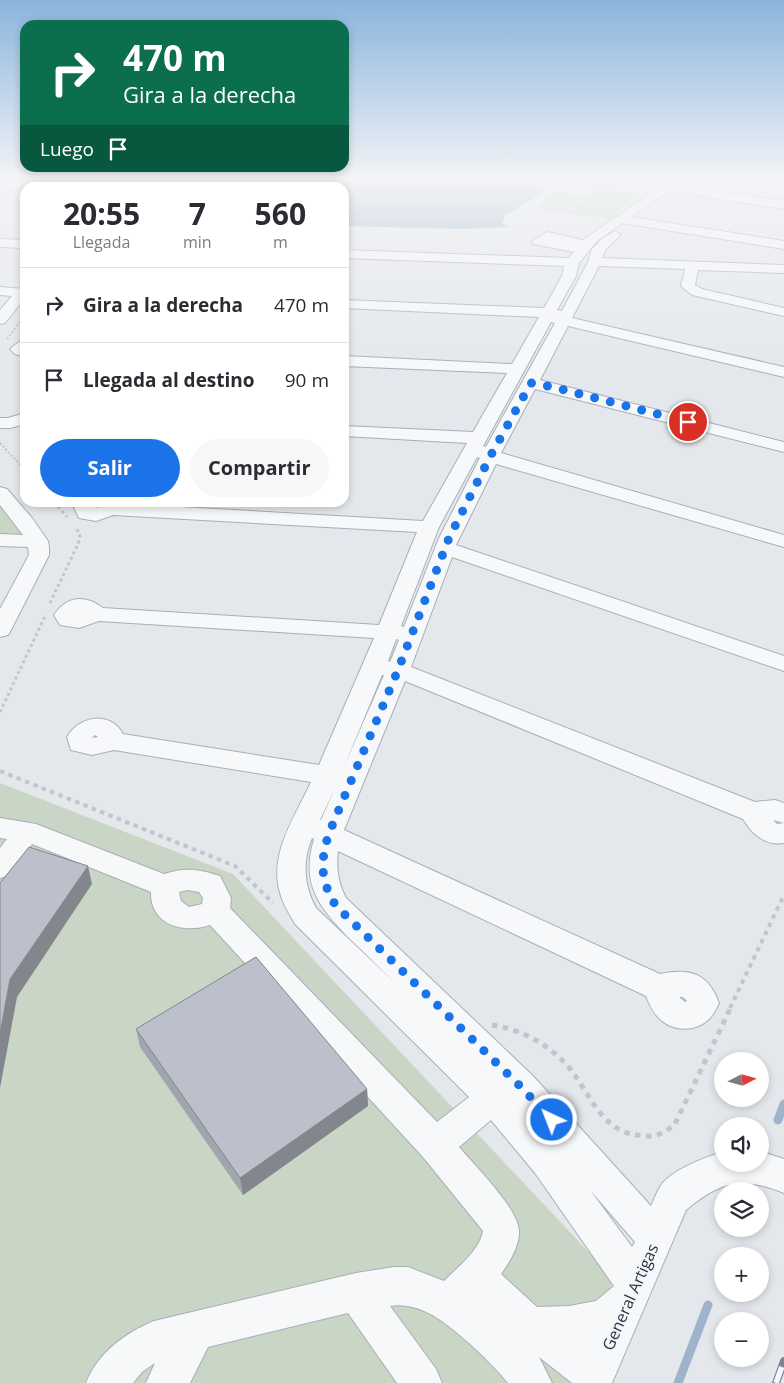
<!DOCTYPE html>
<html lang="es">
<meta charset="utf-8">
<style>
body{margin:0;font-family:"Open Sans",sans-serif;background:#f7f7f7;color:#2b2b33;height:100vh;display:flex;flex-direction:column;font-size:19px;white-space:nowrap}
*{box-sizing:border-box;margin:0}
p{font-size:16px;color:#7c7c81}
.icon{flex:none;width:28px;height:28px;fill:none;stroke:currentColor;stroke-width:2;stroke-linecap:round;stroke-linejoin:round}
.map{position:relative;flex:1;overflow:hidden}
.sheet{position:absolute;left:20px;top:182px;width:329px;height:325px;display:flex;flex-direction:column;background:#fff;border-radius:15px;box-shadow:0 2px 8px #0003}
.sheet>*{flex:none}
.banner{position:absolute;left:20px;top:20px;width:329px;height:152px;border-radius:15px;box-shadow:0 2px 8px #0003;background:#0b6e4f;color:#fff;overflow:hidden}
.needle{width:32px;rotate:84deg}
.fabs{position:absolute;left:714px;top:1052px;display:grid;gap:10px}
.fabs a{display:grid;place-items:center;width:55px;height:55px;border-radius:50%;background:#fff;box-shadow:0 2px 8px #0003;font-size:25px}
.pin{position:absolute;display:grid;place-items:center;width:42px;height:42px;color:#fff;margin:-21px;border:2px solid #fff;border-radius:50%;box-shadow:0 1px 5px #0007}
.me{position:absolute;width:55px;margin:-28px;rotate:317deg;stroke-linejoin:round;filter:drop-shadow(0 0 4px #0008)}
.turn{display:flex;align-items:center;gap:18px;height:105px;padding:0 20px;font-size:22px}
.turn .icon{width:65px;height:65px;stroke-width:2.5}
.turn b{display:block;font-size:35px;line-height:42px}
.then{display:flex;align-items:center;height:48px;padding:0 20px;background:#0003;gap:10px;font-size:19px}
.eta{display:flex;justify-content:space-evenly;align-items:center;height:85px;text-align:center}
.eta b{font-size:30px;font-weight:700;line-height:35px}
.button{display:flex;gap:10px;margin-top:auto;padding:10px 20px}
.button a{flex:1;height:58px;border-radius:30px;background:#1a73e8;color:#fff;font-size:20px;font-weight:700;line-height:58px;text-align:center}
.button a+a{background:#f7f7f7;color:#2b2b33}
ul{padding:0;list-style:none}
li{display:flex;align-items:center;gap:15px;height:75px;padding:0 20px;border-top:1px solid #e1e1e2}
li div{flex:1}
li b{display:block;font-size:19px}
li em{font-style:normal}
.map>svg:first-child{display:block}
</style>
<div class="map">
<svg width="784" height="1383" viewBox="0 0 784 1383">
<rect width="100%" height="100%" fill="#e4e7ec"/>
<path fill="#c9d6c5" d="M598 185 640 192 610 219 567 213Z
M556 191 583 196 564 213 537 208Z
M0 499 25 532 23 536 0 537Z
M0 783 233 874 614 1279 569 1383H0Z"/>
<path fill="#9fb4cc" d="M120 180H542L540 184 546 191 505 215 502 223 509 227 461 229 344 226V188L95 187Z"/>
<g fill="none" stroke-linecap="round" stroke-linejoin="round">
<path stroke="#9fb4cc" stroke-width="9" d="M778 1120 784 1104
M678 1383 708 1305"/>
<g stroke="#a9aeb7" stroke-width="2">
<path id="minor" d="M19 180H36L34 182 0 193V186Z
M670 180H683L677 185 784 201V209L669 191 631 217 784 241V249L622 223 596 242 579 263 576 276 557 310 562 311 588 262 592 249 603 238 615 231 621 235 606 249 602 258 784 265V273L698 270 695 285 702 289 784 308V316L692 295 681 286 685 269 599 266 572 318 784 367V377L568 326 540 380 784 442V452L535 389 501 453 784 535V547L496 464 456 545 784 656V671L452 557 411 667 755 802 775 800 784 803V823L773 820 777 824 784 823V843C765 846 752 834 743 819L405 681 344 830 660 974C690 968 708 973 719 1003 716 1009 713 1016 708 1020 694 1033 670 1031 658 1017 652 1011 649 1003 646 996L338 851C336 867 338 883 346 898L533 1076 651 1206C654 1200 656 1193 660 1187 670 1170 704 1158 722 1152V1164H760V1151L784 1159V1193C742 1176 720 1181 686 1210L612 1383H572L539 1357 552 1383H508C492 1363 459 1332 437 1318 424 1309 405 1303 390 1306L436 1369 442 1383H397L348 1313 208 1347 190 1383H146L155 1363 142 1372 133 1383H86C98 1353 125 1333 154 1321L356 1273 394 1267H408L444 1281C457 1268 480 1250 483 1231L423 1157 210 925C184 934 150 925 151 892L32 844 10 875 0 878V848L7 839 0 838V818L36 824 164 874C185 867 199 869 220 876L231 898 230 908 437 1122 469 1097 295 924C290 915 284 906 281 896 267 856 295 817 311 782L114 750 92 755 71 750 67 737C79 716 110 710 123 734L319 765 374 638 99 621 79 628 60 625 54 615C66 596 85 594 103 608L379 625 417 532 113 515 96 521 79 518 74 508 79 502H101L96 508 111 503 423 521 467 443 344 436V426L473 432 507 373 344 366V356L512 364 539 317 344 308V300L544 308 562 276 564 266 344 258V250L568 258 574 252 533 244 532 241 547 232 583 240ZM551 322 555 323 486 447 483 446ZM477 457 480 458 439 538 404 627 401 626 439 527ZM396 639 399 640 390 662 388 661ZM382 675H384L343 769ZM95 735 98 737 92 738ZM336 786 321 820H320ZM312 838 314 839C300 885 320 908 351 940 366 954 380 968 395 983L316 908C304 886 302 861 312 838ZM187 890 199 892 203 898 202 904 189 907 181 901 179 892ZM679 997H683L687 1001 685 1002ZM491 1120 535 1173 614 1286 596 1301 569 1306 537 1307 501 1274C509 1263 520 1245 519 1231 518 1208 474 1165 459 1147ZM590 1190 635 1242 632 1247Z
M0 239 25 240V248L0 247Z
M0 287 25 289V298L5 323 0 324V310L12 296 0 295Z
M25 339V357L15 354 10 349 20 341Z
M25 413V424L10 428H0V418H8Z
M0 487 7 489 32 518 48 541 49 547V555L11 630 8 635 0 637V609L29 555 28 547 0 546V534L23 535 0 505Z"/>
</g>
<path stroke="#c2c5cb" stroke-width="2" stroke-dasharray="2 2" stroke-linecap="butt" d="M7 339 25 315
M0 443 25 470"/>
<path stroke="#c2c5cb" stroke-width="3" stroke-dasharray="3 3" stroke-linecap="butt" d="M54 502 67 517
M50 603 78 544 80 536 76 527
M0 712 46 614"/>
<path stroke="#c2c5cb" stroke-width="4" stroke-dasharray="4.5 4.5" stroke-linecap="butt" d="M0 771 235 866 273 903
M730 1008 784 895"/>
<path stroke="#c2c5cb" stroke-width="5" stroke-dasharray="5.5 5.5" stroke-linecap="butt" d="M492 1025C520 1029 546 1043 566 1064 588 1088 600 1132 638 1135 644 1136 651 1137 657 1135 663 1133 668 1129 674 1126L731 1007"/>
<use href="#minor" fill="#f7f8fa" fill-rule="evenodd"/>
<g stroke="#7d8696" stroke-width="8">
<path id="rail" d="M776 1383 784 1361"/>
</g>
<use href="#rail" stroke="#f4f6f9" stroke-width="5.5" stroke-dasharray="17" stroke-linecap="butt"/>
</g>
<path fill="#a1a5ae" d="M136 1029 367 1089 368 1106 243 1195 140 1047Z"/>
<path fill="#83868d" d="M88 866 92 884 17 997 0 1088V1034L10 979Z
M367 1089 368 1106 243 1195 240 1178Z"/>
<path fill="#bbc0ca" stroke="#83868d" d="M29 847 88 866 10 979 0 1034V883Z
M256 957 367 1089 240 1178 136 1029Z"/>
<linearGradient id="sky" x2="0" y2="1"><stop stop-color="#8bb4dd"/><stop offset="0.48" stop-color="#f3f4f6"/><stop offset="1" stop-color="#f3f4f6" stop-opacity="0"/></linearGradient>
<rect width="784" height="373" fill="url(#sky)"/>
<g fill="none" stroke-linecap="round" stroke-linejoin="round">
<path stroke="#1a73e8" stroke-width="9" stroke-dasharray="0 16.2" d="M552 1120 521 1087 336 906C320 880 320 862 329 833L398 670 449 538 491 455 531 383 553 387 688 422"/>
</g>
<g text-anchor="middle" stroke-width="4" stroke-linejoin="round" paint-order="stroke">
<g font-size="16" fill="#2b3445" stroke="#f4f6f9">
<text transform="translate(630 1297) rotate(-66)" y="6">General Artigas</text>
</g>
</g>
</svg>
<div class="fabs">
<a><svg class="needle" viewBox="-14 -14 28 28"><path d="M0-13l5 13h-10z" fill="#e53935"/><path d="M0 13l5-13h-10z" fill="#7c7c81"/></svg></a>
<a><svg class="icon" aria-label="sound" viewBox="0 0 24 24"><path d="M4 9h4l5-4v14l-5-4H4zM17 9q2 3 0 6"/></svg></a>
<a><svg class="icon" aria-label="layers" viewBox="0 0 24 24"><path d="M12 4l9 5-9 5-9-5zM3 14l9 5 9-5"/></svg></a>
<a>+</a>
<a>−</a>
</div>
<div class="pin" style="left:688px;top:422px;background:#d93025"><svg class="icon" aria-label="arrive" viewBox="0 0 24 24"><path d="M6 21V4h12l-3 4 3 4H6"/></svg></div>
<svg class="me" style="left:552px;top:1120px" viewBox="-20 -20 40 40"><circle r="17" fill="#1a73e8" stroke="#fff" stroke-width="3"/><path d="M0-11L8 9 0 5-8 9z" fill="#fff"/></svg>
<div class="banner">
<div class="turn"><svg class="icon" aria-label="right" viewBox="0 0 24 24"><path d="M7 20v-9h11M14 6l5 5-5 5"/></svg><div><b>470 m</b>Gira a la derecha</div></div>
<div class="then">Luego<svg class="icon" aria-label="arrive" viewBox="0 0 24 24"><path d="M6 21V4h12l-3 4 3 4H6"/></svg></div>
</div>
<section class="sheet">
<div class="eta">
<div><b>20:55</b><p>Llegada</p></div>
<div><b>7</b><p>min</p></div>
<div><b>560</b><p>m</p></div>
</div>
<ul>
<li><svg class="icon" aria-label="right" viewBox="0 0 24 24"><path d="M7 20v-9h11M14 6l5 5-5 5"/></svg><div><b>Gira a la derecha</b></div><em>470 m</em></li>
<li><svg class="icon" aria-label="arrive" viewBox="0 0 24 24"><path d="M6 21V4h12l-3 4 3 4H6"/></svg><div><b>Llegada al destino</b></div><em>90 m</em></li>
</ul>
<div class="button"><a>Salir</a><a>Compartir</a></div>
</section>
</div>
